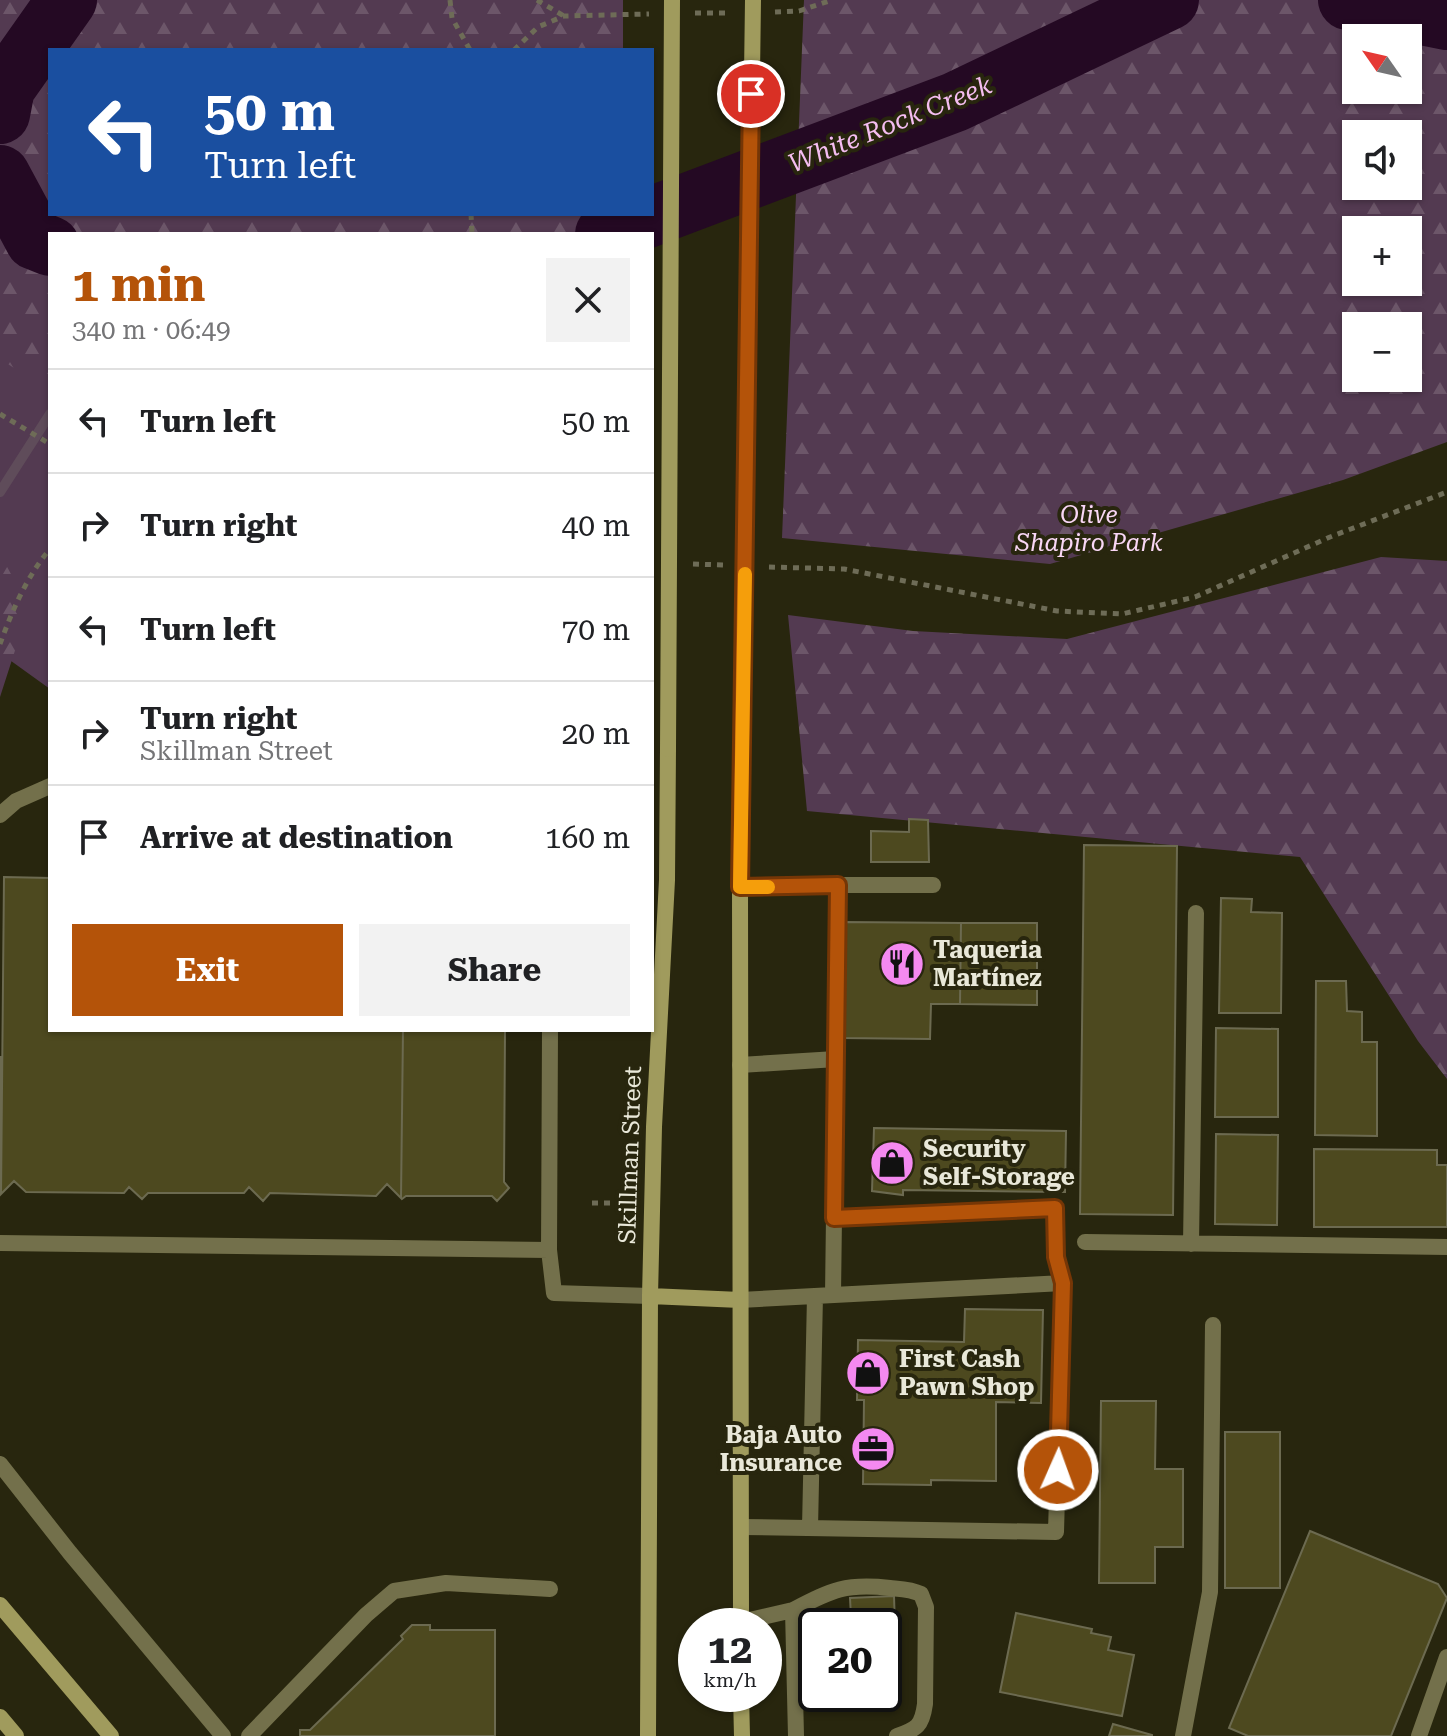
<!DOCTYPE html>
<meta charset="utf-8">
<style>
body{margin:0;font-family:"Roboto Serif",serif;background:#f2f2f2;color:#202124;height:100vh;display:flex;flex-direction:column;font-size:30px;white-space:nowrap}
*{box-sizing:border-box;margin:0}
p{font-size:26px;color:#757577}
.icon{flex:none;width:44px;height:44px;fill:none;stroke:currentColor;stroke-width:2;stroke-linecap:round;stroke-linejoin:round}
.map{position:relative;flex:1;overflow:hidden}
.panel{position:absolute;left:48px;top:232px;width:606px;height:800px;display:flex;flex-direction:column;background:#fff;border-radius:0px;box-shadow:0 2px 6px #0004}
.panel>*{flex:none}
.top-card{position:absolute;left:48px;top:48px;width:606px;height:168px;border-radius:0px;box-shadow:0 2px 6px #0004;background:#1a4fa0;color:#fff;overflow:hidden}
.needle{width:52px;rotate:304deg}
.fabs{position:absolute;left:1342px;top:24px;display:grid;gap:16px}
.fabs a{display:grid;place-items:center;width:80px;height:80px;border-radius:0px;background:#fff;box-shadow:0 2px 6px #0004;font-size:40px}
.speed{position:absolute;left:678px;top:1608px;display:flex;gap:16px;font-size:40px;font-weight:700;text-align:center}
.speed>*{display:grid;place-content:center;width:104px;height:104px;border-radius:50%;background:#fff;box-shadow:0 2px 6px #0004;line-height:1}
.speed small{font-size:20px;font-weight:400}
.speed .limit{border:4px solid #111;border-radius:12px;background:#fff;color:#111}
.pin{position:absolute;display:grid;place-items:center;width:68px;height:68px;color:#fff;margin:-34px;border:4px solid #fff;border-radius:50%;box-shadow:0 2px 8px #0007}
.me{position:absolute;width:88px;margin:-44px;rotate:2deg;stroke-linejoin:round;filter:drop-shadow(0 0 6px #0008)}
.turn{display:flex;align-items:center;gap:28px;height:168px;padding:0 24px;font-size:36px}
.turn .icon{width:104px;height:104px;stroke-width:2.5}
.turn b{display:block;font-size:56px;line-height:68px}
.round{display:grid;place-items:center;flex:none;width:84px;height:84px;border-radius:0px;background:#f2f2f2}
.overview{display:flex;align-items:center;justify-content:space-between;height:136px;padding:0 24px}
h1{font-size:48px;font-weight:700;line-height:60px;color:#b45309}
.cta{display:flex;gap:16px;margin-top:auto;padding:16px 24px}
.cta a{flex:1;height:92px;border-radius:0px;background:#b45309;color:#fff;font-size:32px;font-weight:700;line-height:92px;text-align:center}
.cta a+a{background:#f2f2f2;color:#202124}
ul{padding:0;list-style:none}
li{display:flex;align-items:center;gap:24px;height:104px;padding:0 24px;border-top:2px solid #e0e0e0}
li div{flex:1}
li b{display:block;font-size:30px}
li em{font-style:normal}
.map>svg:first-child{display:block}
</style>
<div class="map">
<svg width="1447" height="1736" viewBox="0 0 1447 1736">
<defs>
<pattern id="forest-firs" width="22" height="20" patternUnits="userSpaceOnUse" patternTransform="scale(2)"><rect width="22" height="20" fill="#533a51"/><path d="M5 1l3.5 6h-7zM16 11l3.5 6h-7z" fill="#6c5669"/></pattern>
</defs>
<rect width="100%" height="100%" fill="#28260e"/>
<path fill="#533a51" d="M0 0H623V50H50V214H623V234H50V689L0 653Z"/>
<path fill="url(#forest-firs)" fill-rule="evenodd" d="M0 0H593L617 9 616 50H50V214H608L607 234H50V391L0 359Z
M804 0H1447V442L1343 480 1050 564 782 538ZM1356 38H1408V90H1356ZM1356 134H1408V186H1356ZM1356 230H1408V282H1356ZM1356 326H1408V378H1356Z
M0 554 29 607 0 697Z
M1381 557 1447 561V1079L1418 1041 1300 857 807 811 788 615 913 631 1067 639Z"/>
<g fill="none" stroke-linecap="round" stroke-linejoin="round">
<path stroke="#5f4c5a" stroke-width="10" d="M0 492 50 414"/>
<path stroke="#240923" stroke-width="60" d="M1348 0 1447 20
M0 114 5 88 67 0
M0 175 35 240 50 246
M605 234 955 102 1169 0"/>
</g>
<path fill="#4d491f" stroke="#6c6a50" stroke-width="2" d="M909 819 928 820 929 862H871V831L909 832Z
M1084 845 1177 846 1173 1215 1080 1214Z
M4 877 50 878V1030H403L401 1198 387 1184 376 1196 270 1193 263 1201 249 1187 244 1193H148L142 1199 129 1187 124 1193 26 1192 14 1181 1 1194Z
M1221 898 1252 899 1251 912 1282 913 1281 1013H1219Z
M844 922 961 923 960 1004H931L930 1039 842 1038Z
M961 923H1037V1005L960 1004Z
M1316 981H1346L1347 1011 1362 1012V1042H1377V1136L1315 1135Z
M1216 1028 1278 1029V1117H1215Z
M403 1030H505L504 1182 509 1188 497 1201 492 1196H406L402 1199 401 1198Z
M0 1057H2L0 1195Z
M874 1128 1066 1131 1065 1192 903 1190V1195L872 1191Z
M1216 1134 1278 1135 1277 1225 1215 1224Z
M1314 1149 1437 1150V1165H1447V1227H1314Z
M965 1309 1043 1310 1041 1403 996 1402V1481L931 1480V1485L863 1484 864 1400H857L858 1340 964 1342Z
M1101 1401H1156L1155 1469H1183V1547H1155V1583H1099Z
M1225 1432H1280V1588H1225Z
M1310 1531 1438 1584 1447 1598 1391 1736H1248L1229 1728Z
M894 1596 897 1688H884V1626H816V1690H813L812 1618 851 1617 850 1598Z
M1016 1613 1092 1629 1091 1633 1111 1637 1108 1650 1134 1655 1122 1716 1000 1692Z
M412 1625H430V1630H495V1736H300V1730H310L403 1639 401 1636Z
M1113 1724 1152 1735V1736H1109Z"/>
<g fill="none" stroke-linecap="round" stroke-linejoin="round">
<path stroke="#6e6c57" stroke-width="5" stroke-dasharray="6 6" stroke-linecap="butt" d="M450 0 452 18 470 50
M537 0 564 16
M775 12 799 11 832 0
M695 13H729
M514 50 538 27 564 16 649 14
M471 214 472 234
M0 414 50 444
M693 564 723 565
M769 567 844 569 1057 611 1122 614 1195 597 1330 537 1447 492
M0 644C12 611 27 576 50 549
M592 1203H619"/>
<path stroke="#73704b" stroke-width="16" d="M0 815 16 801 50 786
M838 885H933
M740 887 838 885 836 1059
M550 1030 549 1250 554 1293 650 1296
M740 1065 836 1059 833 1295
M834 1218 1055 1208 1056 1257 1063 1283
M1085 1242 1447 1247
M0 1243 549 1250
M1191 1244 1196 913
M740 1300 1063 1283 1056 1532 741 1527
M0 1464 70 1553 223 1736
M810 1528 815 1296
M793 1610C832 1590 845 1583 890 1588 901 1589 911 1589 921 1594L926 1607 925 1704C922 1726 917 1729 897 1736
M741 1622 793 1610 796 1736
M249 1736 366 1615 394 1591 446 1583 550 1589
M1183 1736 1210 1592 1213 1325
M1419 1736 1447 1657"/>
<path stroke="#a09b5d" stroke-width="16" d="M650 1296 740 1300
M0 1605 111 1736
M741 1626 740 887 743 753
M741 1694 742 1736
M0 1717 16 1736
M648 1736 650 1296 654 1127 667 880 668 749"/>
<path stroke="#a09b5d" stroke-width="16" d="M668 749 672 0
M743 753 753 0"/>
</g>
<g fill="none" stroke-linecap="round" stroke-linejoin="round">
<g stroke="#753606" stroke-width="20">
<path id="route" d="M751 94 740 887 838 885 834 1218 1055 1208 1056 1257 1063 1283 1058 1470"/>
</g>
<use href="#route" stroke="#b45309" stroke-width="14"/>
<path stroke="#f59e0b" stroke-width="14" d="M745 574 740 887H768"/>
</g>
<defs>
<g id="restaurant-disc" transform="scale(2.3)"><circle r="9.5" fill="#f489f0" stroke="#28260e"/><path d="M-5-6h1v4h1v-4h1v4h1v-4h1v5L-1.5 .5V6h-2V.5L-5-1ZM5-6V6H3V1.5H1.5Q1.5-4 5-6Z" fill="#111"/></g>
<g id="shop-disc" transform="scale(2.3)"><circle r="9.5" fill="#f489f0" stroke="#28260e"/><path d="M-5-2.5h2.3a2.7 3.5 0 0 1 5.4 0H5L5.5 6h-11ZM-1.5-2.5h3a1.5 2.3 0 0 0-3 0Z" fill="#111"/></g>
<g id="office-disc" transform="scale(2.3)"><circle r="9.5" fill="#f489f0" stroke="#28260e"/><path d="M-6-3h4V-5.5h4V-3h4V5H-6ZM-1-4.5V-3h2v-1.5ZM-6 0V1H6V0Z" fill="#111"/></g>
</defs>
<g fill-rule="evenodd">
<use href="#restaurant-disc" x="902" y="964"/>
<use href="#shop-disc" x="892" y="1163"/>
<use href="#shop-disc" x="868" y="1373"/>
<use href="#office-disc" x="873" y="1449"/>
</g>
<g text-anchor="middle" stroke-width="8" stroke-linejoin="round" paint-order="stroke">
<g font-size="24" font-style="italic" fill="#f9d7f6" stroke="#28260e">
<text x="1089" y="523">Olive<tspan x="1089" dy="28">Shapiro Park</tspan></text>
</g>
<g font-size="24" font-weight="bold" fill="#e9e8d9" stroke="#28260e" text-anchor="start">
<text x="933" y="958">Taqueria<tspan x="933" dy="28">Martínez</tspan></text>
<text x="923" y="1157">Security<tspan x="923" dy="28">Self-Storage</tspan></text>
<text x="899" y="1367">First Cash<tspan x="899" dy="28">Pawn Shop</tspan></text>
<text x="842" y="1443" text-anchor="end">Baja Auto<tspan x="842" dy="28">Insurance</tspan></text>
</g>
<g font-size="24" fill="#e9e8d9" stroke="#28260e">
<text transform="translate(630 1155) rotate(-88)" y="8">Skillman Street</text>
</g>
<g font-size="26" font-style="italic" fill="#f4bdf0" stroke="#28260e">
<text transform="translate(890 124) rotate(-22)" y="9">White Rock Creek</text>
</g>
</g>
</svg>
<div class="fabs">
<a><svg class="needle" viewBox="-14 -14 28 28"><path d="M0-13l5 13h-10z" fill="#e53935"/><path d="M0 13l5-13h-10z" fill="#757577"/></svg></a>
<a><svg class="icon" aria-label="sound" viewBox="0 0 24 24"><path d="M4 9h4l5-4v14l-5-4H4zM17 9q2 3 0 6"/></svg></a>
<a>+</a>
<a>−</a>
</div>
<div class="speed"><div>12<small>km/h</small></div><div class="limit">20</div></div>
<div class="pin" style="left:751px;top:94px;background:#d93025"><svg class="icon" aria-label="arrive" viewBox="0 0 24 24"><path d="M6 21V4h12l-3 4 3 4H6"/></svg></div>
<svg class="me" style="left:1058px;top:1470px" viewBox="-20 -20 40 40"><circle r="17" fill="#b45309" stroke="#fff" stroke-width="3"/><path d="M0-11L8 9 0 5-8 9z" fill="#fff"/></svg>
<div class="top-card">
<div class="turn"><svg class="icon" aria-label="left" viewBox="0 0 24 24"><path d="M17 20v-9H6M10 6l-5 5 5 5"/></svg><div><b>50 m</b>Turn left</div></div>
</div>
<section class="panel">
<div class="overview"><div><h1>1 min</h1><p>340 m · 06:49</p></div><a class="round"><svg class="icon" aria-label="close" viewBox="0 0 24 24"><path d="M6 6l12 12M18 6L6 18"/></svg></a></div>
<ul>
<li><svg class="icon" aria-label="left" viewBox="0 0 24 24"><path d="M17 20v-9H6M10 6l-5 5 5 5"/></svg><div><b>Turn left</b></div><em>50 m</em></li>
<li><svg class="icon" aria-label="right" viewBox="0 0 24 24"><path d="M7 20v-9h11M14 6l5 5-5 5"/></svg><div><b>Turn right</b></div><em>40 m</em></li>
<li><svg class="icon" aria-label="left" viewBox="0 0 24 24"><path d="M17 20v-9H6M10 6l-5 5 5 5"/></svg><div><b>Turn left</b></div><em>70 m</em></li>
<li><svg class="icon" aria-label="right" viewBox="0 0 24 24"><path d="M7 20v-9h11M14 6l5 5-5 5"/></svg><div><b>Turn right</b><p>Skillman Street</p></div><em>20 m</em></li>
<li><svg class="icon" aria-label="arrive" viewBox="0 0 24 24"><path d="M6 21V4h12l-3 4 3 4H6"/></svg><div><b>Arrive at destination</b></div><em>160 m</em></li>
</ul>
<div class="cta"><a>Exit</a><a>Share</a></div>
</section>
</div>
